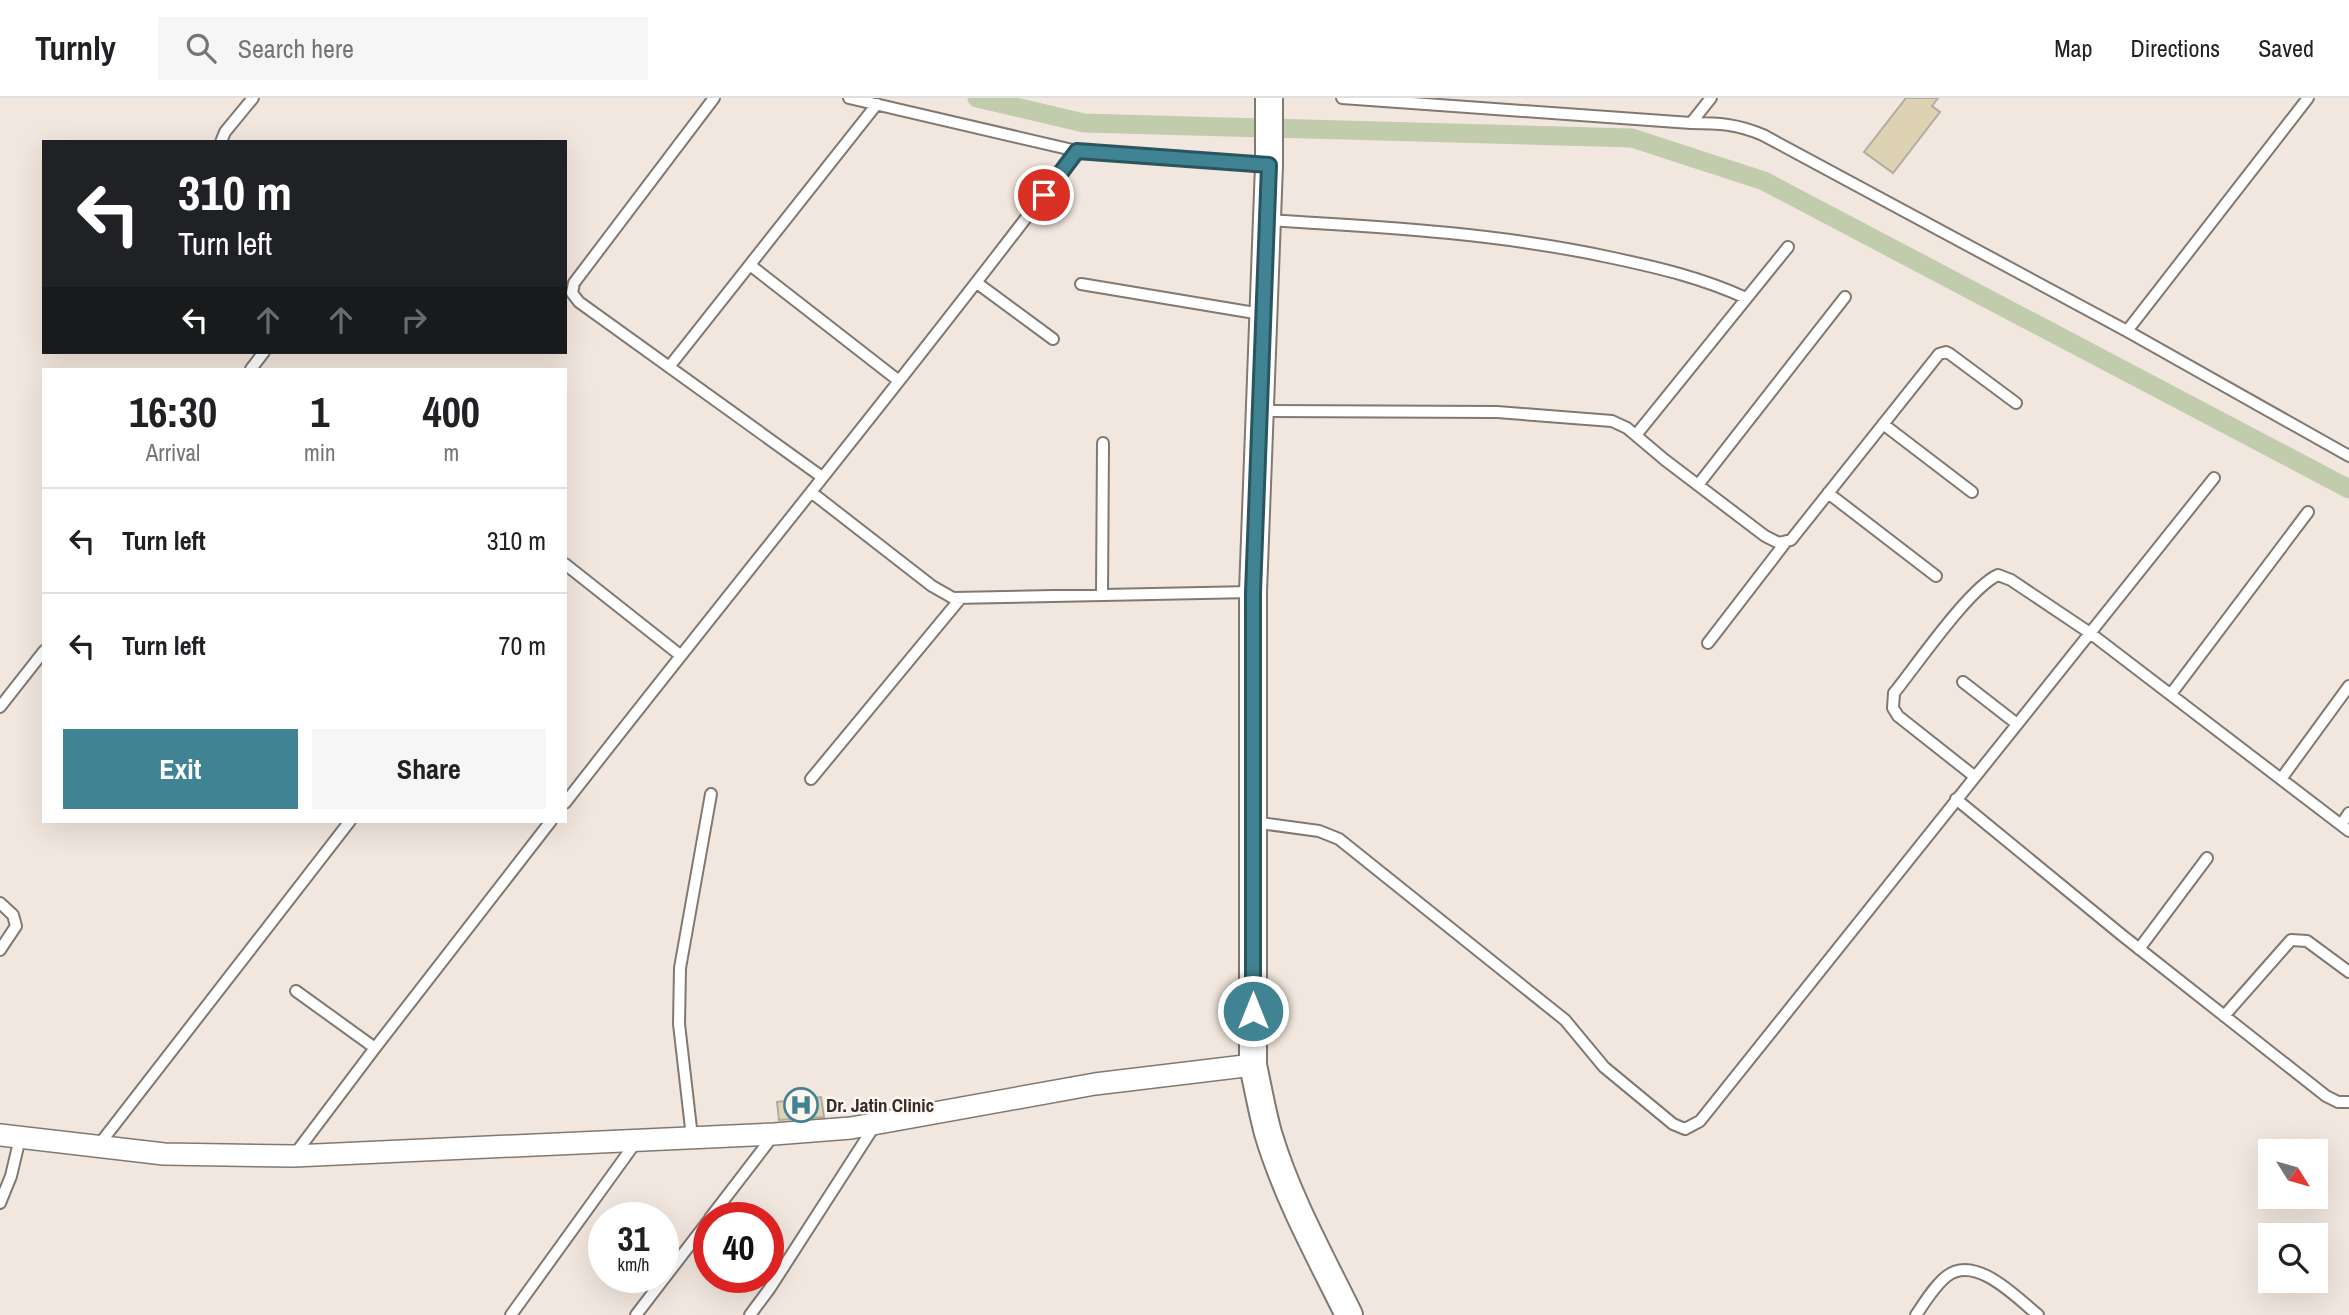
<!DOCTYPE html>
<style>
body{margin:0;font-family:"Archivo Narrow",sans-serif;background:#f6f6f6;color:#202124;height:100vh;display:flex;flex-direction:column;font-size:26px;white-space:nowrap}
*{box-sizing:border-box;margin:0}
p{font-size:23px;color:#757577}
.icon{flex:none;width:38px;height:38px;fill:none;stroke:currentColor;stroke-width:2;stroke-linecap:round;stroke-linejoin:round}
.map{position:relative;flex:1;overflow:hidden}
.panel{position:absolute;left:42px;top:270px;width:525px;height:455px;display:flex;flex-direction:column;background:#fff;border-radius:0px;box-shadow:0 7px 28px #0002}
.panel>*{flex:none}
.guide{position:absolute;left:42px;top:42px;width:525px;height:214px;border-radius:0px;box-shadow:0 7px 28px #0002;background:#202124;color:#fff;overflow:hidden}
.needle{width:46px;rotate:127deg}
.controls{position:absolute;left:2258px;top:1041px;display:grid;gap:14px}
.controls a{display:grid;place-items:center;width:70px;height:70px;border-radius:0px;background:#fff;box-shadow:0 7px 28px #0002;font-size:35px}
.speed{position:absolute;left:588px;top:1104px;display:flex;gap:14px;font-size:35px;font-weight:700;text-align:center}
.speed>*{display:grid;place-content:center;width:91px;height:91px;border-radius:50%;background:#fff;box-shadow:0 7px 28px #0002;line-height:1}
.speed small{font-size:18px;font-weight:400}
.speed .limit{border:10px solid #d22;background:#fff;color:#111}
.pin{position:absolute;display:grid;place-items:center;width:60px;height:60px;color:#fff;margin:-30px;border:4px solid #fff;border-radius:50%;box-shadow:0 2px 7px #0007}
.me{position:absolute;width:77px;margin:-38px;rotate:0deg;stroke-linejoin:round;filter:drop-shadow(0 0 5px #0008)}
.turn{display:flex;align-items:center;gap:24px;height:147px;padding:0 21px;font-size:32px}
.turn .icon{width:91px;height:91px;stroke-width:2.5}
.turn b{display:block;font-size:49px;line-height:60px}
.lanes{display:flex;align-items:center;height:66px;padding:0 21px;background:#0003;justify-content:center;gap:35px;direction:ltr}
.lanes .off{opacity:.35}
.eta{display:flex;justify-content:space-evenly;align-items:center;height:119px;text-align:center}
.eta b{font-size:42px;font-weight:700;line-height:49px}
.primary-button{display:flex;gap:14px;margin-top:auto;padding:14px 21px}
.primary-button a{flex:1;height:80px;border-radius:0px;background:#408393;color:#fff;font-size:28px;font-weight:700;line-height:80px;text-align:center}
.primary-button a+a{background:#f6f6f6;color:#202124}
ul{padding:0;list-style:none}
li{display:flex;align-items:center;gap:21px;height:105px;padding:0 21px;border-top:2px solid #e0e0e0}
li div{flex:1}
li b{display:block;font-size:26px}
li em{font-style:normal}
header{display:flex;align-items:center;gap:42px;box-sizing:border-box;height:98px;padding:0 35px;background:#fff;border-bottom:2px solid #e0e0e0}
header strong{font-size:33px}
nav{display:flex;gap:38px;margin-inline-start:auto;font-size:24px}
.search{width:490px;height:63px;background:#f6f6f6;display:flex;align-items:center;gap:18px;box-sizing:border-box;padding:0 24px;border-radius:0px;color:#757577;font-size:26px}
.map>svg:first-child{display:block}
</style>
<header>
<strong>Turnly</strong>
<div class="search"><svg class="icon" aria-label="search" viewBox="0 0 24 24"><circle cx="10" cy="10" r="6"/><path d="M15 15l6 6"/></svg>Search here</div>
<nav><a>Map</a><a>Directions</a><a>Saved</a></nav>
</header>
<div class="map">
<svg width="2349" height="1217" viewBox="0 0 2349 1217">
<rect width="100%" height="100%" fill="#f2e7de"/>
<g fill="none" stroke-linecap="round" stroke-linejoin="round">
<path stroke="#c1ccac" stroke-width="19" d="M977 0 1084 25 1632 40 1764 83 2349 391"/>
</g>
<path fill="#ddd2b2" stroke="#b0aca1" stroke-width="2" d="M1906 0H1938L1932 8 1940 14 1893 75 1864 54Z
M821 999 824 1019 779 1022 777 1004Z"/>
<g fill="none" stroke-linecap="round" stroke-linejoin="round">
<g stroke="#817870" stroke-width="14">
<path id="service" d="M714 0 574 185 572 195 579 204 822 379
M849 0 1077 53 1269 67
M1342 0 1691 25C1719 25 1737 26 1763 37L2127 233 2349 358
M1691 25 1711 0
M221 44 225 34 253 0
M1267 122C1383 129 1499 135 1613 160 1660 170 1702 180 1746 200
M750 167 899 283
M977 185 1053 241
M1081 186 1261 216
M2127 233 2308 0
M669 269 877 6
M251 271 264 254
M1260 313 1497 314 1612 323 1627 330 1665 362 1765 438 1779 445 1791 442 1939 256 1946 254 1950 256 2016 305
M1883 326 1972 394
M1636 337 1788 149
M1698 387 1845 199
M811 394 932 488 953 500 1252 494
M1828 395 1936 478
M565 466 680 557
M1102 497 1103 345
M1708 545 1785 445
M1963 584 2017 626
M2171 596 2308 414
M0 609 44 553
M1974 678 1898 618 1893 610 1894 595C1916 568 1969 490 1998 477L2011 482 2090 535 2349 733
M811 681 960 501
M2281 681 2349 588
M1956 701 2123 838 2326 998 2338 1004H2349
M565 705C735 487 910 274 1077 53
M1253 724 1319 733 1339 741 1565 922 1604 969 1673 1026 1685 1031 1700 1023 2214 380
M2341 727 2349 715
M0 805 13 817 16 828 0 852
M2139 851 2207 760
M296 893 375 950
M2224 918 2291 842 2307 843 2349 874
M692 1039 679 926 680 870 711 696
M98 1048 350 723
M295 1056 375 950 551 723
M0 1105 11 1078 20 1040
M710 1120 773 1038
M511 1217 636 1044
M636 1217 709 1122
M750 1217 770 1190 875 1027
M1916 1217C1925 1204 1935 1187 1947 1178 1976 1156 2017 1200 2038 1217"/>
</g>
<g stroke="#817870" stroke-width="24">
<path id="minor" d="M0 1037 164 1056 294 1058 774 1036 851 1030 1095 986 1253 967"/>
</g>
<g stroke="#817870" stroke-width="30">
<path id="tertiary" d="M1269 0V67L1253 494V967C1258 990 1262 1013 1268 1035 1287 1099 1320 1158 1349 1217"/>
</g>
<use href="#service" stroke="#fff" stroke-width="10"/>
<use href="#minor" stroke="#fff" stroke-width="21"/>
<use href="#tertiary" stroke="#fff" stroke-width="26"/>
</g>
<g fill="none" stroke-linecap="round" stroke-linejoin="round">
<g stroke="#2a5560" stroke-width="18">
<path id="route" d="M1044 97 1077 53 1269 67 1253 494V913"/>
</g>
<use href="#route" stroke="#408393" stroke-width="12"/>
</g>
<defs>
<g id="hospital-ring" transform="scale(1.75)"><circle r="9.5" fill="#fdf5ee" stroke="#408393" stroke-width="1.5"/><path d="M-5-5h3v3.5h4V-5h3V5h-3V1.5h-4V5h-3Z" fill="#408393"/></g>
</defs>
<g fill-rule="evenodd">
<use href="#hospital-ring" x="801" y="1007"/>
</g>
<g text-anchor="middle" stroke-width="5" stroke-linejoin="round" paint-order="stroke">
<g font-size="19" font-weight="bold" fill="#322d2a" stroke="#fdf5ee" text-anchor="start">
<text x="826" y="1014">Dr. Jatin Clinic</text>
</g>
</g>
</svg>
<div class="controls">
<a><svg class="needle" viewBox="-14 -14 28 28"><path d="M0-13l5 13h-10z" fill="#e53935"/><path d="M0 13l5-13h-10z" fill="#757577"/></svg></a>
<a><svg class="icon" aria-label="search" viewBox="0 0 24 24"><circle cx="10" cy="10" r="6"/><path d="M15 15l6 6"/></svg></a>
</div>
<div class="speed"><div>31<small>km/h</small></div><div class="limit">40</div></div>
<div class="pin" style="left:1044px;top:97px;background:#d93025"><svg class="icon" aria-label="arrive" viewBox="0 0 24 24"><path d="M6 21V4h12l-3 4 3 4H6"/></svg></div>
<svg class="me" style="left:1253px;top:913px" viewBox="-20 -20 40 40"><circle r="17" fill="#408393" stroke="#fff" stroke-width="3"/><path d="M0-11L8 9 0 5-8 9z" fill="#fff"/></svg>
<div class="guide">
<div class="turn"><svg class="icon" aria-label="left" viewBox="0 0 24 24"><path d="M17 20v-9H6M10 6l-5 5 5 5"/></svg><div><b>310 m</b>Turn left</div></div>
<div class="lanes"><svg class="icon" aria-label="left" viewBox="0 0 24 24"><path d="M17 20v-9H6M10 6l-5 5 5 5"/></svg><svg class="icon off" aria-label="ahead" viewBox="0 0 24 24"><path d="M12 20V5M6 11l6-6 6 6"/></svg><svg class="icon off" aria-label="ahead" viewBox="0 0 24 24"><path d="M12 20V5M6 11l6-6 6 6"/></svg><svg class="icon off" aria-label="right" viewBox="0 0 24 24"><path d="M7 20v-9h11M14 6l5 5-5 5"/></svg></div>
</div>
<section class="panel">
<div class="eta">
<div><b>16:30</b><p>Arrival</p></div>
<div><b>1</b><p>min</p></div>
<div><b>400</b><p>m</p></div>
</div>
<ul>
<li><svg class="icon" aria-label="left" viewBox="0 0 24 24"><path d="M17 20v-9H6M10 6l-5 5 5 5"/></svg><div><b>Turn left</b></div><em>310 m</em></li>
<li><svg class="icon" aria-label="left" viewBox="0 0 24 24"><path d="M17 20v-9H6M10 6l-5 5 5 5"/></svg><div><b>Turn left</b></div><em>70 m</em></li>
</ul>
<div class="primary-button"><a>Exit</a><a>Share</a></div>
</section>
</div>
